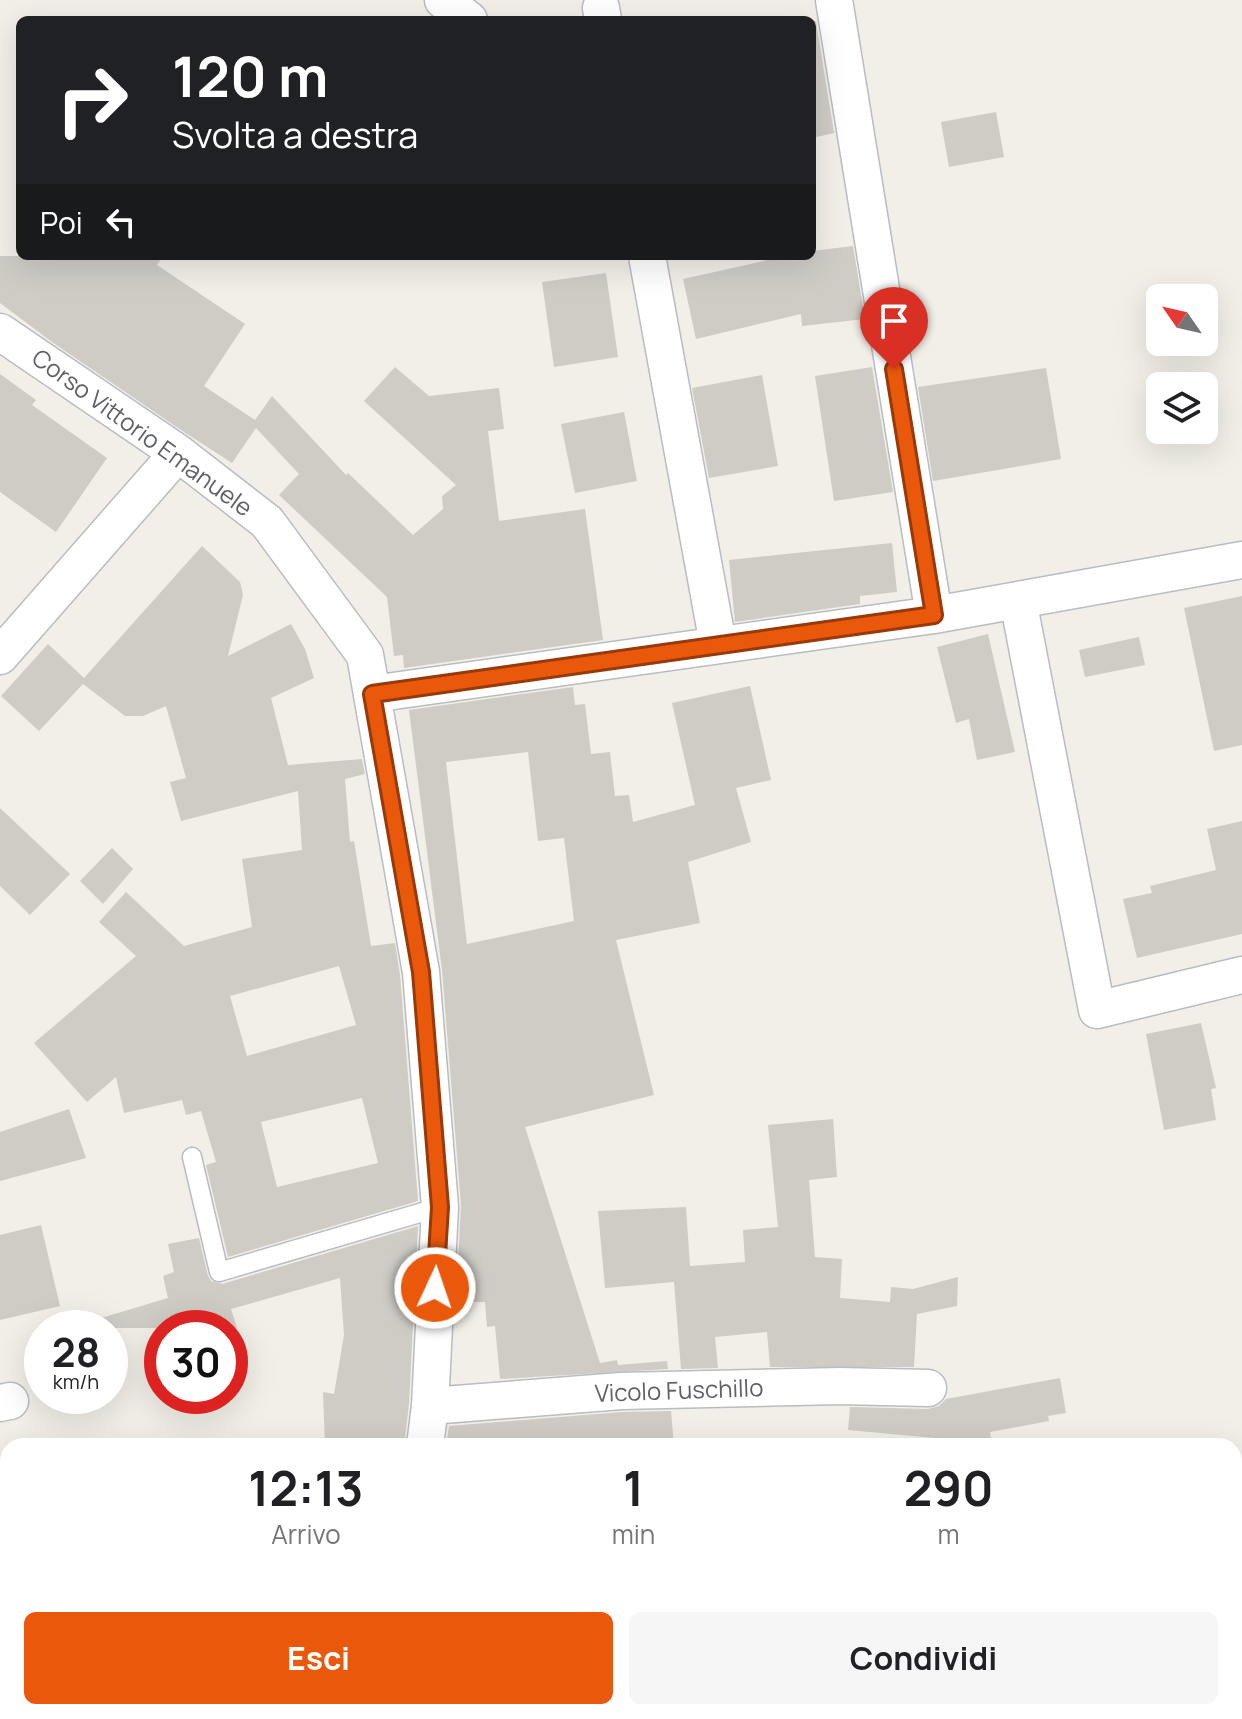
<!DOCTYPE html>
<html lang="it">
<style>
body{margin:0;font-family:Manrope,sans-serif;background:#f6f6f6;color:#202124;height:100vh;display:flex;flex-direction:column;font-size:30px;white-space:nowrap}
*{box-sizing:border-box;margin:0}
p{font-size:26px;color:#757577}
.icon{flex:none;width:44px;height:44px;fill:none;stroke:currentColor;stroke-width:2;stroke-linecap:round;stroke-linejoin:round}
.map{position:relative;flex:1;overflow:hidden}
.details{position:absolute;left:0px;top:1438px;width:1242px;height:282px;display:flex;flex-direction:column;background:#fff;border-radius:24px 24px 0 0;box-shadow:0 8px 32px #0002}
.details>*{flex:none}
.hud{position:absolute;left:16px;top:16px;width:800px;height:244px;border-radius:12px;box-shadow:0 8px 32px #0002;background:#202124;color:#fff;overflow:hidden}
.needle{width:52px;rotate:304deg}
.controls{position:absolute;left:1146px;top:284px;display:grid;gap:16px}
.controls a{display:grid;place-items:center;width:72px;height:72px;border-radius:12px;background:#fff;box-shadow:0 8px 32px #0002;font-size:40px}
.speed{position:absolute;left:24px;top:1310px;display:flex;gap:16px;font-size:40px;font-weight:700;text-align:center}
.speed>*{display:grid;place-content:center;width:104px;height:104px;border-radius:50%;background:#fff;box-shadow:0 8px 32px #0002;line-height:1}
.speed small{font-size:20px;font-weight:400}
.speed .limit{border:12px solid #d22;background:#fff;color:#111}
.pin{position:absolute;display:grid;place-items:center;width:68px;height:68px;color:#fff;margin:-82px -34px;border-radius:50% 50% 50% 0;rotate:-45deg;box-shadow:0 0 8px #0007}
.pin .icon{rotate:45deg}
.me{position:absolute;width:88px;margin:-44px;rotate:3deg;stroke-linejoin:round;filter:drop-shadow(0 0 6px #0008)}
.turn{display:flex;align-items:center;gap:28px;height:168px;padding:0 24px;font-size:36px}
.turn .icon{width:104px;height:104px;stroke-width:2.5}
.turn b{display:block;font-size:56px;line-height:68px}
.then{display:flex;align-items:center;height:76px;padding:0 24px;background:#0003;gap:16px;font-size:30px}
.eta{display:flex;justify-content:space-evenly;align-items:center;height:136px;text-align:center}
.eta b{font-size:48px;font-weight:700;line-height:56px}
.button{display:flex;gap:16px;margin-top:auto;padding:16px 24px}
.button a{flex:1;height:92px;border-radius:12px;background:#ea580c;color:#fff;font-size:32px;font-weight:700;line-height:92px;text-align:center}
.button a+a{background:#f6f6f6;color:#202124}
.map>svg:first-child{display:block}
</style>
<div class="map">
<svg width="1242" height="1719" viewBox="0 0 1242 1719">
<rect width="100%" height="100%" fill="#f1efe7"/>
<path fill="#ceccc5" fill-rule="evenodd" d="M812 21H816L834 133 812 138Z
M996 112 1004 157 949 167 941 122Z
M853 246 865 319 802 326 801 314 696 339 683 279 786 256H812V251Z
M0 256H163L157 265 245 324 204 386 255 420 272 396 346 475 348 473 413 535 443 509 442 496 456 485 364 401 395 367 429 396 499 388 504 429 488 431 499 521 585 509 603 640 404 668 403 655 394 656 387 597 279 495 299 474 256 428 232 463 178 428 52 342 0 303Z
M606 273 618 357 554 367 542 282Z
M872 367 893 492 834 501 815 376Z
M1046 368 1061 459 933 481 918 387Z
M0 374 36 400 32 405 107 458 56 532 0 492Z
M762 375 778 466 709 478 692 388Z
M624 412 637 481 575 493 561 424Z
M892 543 897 592 860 596V604L735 622 729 560Z
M202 546 240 582 243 595 228 656 291 624 305 649 314 678 271 698 288 765 362 759 365 774 345 779 350 842 354 841 371 946 395 943 400 975 418 1201 228 1257 206 1165 216 1162 201 1111 186 1115 182 1100 124 1113 116 1077 87 1102 34 1043 136 956 99 922 126 892 184 946 252 927 242 859 302 850 298 791 181 821 170 782 186 778 166 706 143 716H125L83 684 39 731 1 696 48 644 84 678ZM339 966 356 1025 247 1056 230 996ZM362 1098 378 1163 277 1187 261 1122Z
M1242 596V745L1214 751 1184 608Z
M988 634 1015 752 977 760 969 719 956 723 937 647Z
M1139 637 1145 665 1085 677 1079 650Z
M750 686 771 780 736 788 751 842 688 862 700 923 616 940 654 1095 525 1127 600 1363 617 1360 618 1365 667 1361 668 1369 500 1379 495 1326 487 1327 485 1302H456L461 1205 442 970 409 710 573 687 575 705 585 704 591 754 610 752 615 796 629 795 633 822 695 805 672 703ZM528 752 538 841 564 838 574 921 467 944 446 762Z
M0 808 70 874 30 915 0 886Z
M1242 821V934L1137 958 1123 899 1152 893 1150 886 1216 870 1207 829Z
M112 848 133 869 103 904 80 881Z
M1201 1023 1216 1088 1211 1089 1216 1120 1164 1130 1146 1034Z
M69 1109 86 1158 0 1181V1132Z
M833 1119 837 1177 809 1180 815 1257 842 1259 840 1298 890 1302 891 1287 913 1289 958 1277 957 1306 917 1314 914 1367H770L767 1332 715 1337 718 1368 681 1369 674 1282 605 1288 598 1211 686 1207 690 1266 745 1262 743 1230 778 1227 768 1125Z
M41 1225 60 1306 0 1320V1235Z
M418 1226 409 1404 404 1446H325L323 1392 334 1394 344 1335 340 1278 231 1309 237 1328H92L91 1321 168 1298 163 1276 174 1272 168 1244 199 1238 208 1276 211 1281 222 1284Z
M1060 1378 1066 1413 1048 1416 1049 1421 990 1432 991 1439 945 1446V1439L848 1430 850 1407 928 1409 939 1406 946 1399Z
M671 1411 674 1446H446L449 1426 622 1412Z"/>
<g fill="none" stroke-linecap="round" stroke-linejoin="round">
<g stroke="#b9bcc1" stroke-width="21">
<path id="lane" d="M192 1157 219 1272 440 1207"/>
</g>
<g stroke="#b9bcc1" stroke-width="39">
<path id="street" d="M443 0 469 20
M834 0 934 615
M601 8 603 20
M647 256 718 644
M0 332 178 453 267 522 365 655 421 972 440 1207 430 1406 425 1446
M1018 600 1097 1010 1242 975
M0 656 178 453
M372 694 934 615 1242 560
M0 1403 10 1401
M430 1406 621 1391 840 1386 928 1388
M1234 1629 1242 1626
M1204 1712 1205 1719
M391 1718 414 1719"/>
</g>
<use href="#lane" stroke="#fff" stroke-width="18"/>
<use href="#street" stroke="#fff" stroke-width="36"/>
</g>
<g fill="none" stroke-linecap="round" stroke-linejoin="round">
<g stroke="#983908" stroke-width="20">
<path id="route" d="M435 1288 440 1207 421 972 372 694 934 615 894 369"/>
</g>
<use href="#route" stroke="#ea580c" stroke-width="14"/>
</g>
<g text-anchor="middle" stroke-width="8" stroke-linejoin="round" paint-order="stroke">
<g font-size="24" fill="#5e6268" stroke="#fff">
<text transform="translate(142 433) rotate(36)" y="8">Corso Vittorio Emanuele</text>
<text transform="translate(679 1391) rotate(-2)" y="8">Vicolo Fuschillo</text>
</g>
</g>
</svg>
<div class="controls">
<a><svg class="needle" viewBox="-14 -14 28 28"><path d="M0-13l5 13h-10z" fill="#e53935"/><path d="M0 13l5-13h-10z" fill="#757577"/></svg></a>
<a><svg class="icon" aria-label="layers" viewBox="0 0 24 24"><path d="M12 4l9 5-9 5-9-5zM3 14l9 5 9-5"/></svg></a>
</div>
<div class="speed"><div>28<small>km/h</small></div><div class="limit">30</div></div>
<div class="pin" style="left:894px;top:369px;background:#d93025"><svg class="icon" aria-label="arrive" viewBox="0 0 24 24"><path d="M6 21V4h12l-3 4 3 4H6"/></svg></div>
<svg class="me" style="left:435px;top:1288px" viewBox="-20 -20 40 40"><circle r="17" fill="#ea580c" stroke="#fff" stroke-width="3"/><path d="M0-11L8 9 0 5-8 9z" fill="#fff"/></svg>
<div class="hud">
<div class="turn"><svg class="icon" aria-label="right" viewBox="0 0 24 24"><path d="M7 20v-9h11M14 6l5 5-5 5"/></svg><div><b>120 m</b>Svolta a destra</div></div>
<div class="then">Poi<svg class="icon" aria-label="left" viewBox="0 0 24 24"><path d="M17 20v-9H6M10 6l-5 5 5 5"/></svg></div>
</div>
<section class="details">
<div class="eta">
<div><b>12:13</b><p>Arrivo</p></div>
<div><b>1</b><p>min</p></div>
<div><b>290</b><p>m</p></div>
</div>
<div class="button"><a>Esci</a><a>Condividi</a></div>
</section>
</div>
